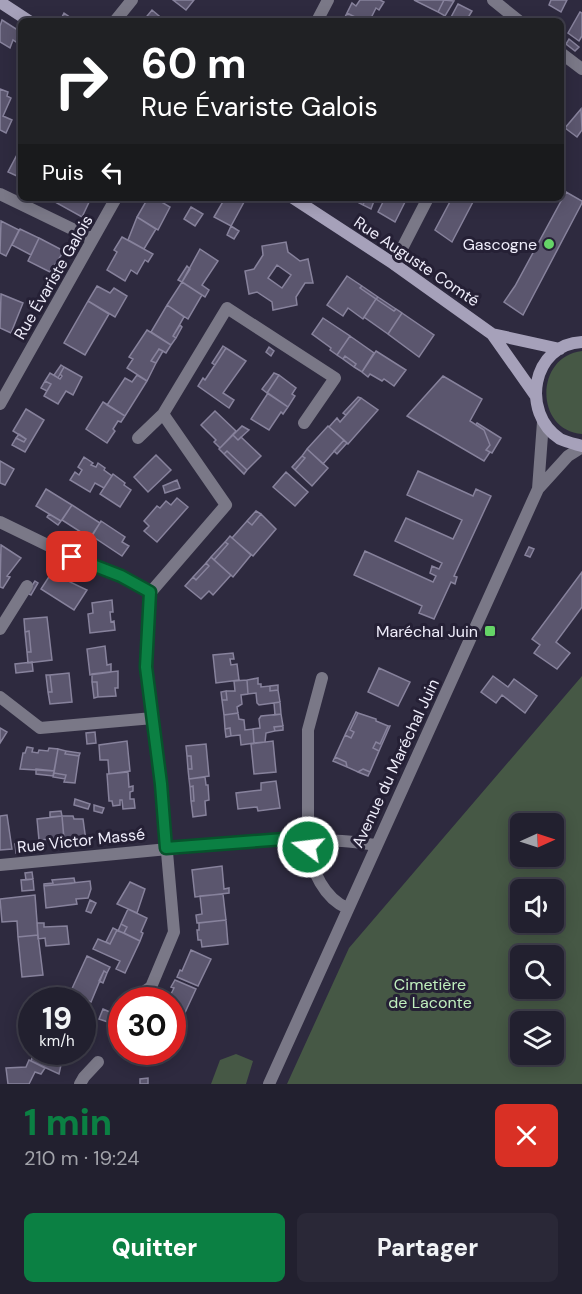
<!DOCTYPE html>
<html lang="fr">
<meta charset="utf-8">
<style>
body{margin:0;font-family:"DM Sans",sans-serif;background:#2a2837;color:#f1f3f6;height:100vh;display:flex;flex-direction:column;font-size:22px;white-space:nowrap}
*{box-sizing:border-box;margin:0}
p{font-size:20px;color:#a2a3aa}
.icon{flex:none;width:33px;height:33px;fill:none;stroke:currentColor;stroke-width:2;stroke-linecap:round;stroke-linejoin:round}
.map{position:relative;height:1084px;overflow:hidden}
.panel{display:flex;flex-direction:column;background:#22202f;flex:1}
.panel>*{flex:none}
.banner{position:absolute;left:18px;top:18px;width:546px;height:183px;border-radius:9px;box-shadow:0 3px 15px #0003,0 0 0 2px #3f3e4b;background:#202124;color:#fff;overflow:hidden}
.needle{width:39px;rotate:87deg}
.tools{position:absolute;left:510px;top:813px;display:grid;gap:12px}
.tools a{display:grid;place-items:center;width:54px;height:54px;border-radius:9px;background:#22202f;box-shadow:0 3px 15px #0003,0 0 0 2px #3f3e4b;font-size:30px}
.speed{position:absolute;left:18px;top:987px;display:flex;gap:12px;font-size:30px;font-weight:700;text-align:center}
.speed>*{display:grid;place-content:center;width:78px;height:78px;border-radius:50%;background:#22202f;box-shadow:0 3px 15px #0003,0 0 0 2px #3f3e4b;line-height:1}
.speed small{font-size:15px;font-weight:400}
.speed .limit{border:9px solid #d22;background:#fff;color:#111}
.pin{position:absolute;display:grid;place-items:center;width:51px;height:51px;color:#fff;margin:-26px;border-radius:12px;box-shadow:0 3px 9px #0006}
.me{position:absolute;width:66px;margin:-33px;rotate:285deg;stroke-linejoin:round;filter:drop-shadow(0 0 4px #0008)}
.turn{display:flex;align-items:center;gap:21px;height:126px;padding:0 24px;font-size:27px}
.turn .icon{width:78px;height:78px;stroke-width:2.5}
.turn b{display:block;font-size:42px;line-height:51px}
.then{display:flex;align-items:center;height:57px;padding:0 24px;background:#0003;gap:12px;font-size:22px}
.round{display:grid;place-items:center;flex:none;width:63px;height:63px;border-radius:9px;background:#2a2837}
.summary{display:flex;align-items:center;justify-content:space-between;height:102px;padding:0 24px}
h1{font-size:36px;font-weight:800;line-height:45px;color:#0b8043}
.primary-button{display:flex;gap:12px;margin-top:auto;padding:12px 24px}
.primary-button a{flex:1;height:69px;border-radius:9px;background:#0b8043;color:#fff;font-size:24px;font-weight:800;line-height:69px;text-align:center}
.primary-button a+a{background:#2a2837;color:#f1f3f6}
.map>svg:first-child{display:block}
</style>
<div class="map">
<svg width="582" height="1084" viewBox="0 0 582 1084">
<rect width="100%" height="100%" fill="#2e2a3f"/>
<path fill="#465845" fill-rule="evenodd" d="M582 351V434C534 430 535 356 582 351Z
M582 676V1084H287L349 948ZM520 824H554V856H520ZM520 890H554V922H520ZM520 956H554V988H520ZM520 1022H554V1054H520Z
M236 1054 253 1061 246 1084H211L220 1060Z"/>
<path fill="#5b566e" stroke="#87829c" stroke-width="1.5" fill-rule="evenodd" d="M173 0H194L186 10Z
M360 0H380L384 2 379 10 376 8 372 16 375 18 374 21H363L347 13 352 3 356 6Z
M414 0H444L438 12Z
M444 0 454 1 445 16 438 12Z
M551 0H567L561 12 549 5Z
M458 4 472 11 466 21H449Z
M152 10 165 21H143Z
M580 12 582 13V36L579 41 568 33Z
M64 13 71 18 69 21H60Z
M347 13 363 21H343Z
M2 20 21 32 16 42 13 40 10 48 0 42V26Z
M569 39 579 47 575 51 566 44Z
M0 89 8 92 7 96 11 98 3 116 12 120 6 133 0 130Z
M581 109 582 130 577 137 565 128Z
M19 151 21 153V175L19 174 17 176 8 172Z
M566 192 582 201V203L523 315 504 302 515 286Z
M57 198H91L82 217 55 202Z
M148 198H155L170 207 158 230 137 217Z
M225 198H237L244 202 231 226 214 217Z
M350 198H366L363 205Z
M366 198 374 201 371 209 363 205Z
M385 198H407L395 222 378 212Z
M452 198H475L452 242 435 230Z
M191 207 203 214 195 226 184 219Z
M137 217 156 229 144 249 128 240Z
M1 221 19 230 6 256 0 253Z
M231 226 239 231 234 239 227 235Z
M20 229 39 238 31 255 12 245Z
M122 237 153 254 148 262 145 260 137 274 131 270 125 281 107 270 117 252 114 250Z
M39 238 64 251 50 272 28 261Z
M286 242 288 252 300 261 308 259 313 283H305L296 297 297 305 273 310 272 302 257 292 249 294 245 271 254 269 263 255 262 246ZM277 265 291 275 282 288 268 278Z
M200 249 218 261 202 285 209 290 205 297 182 282Z
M187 266 190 269 182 282 178 280Z
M347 276 362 286 360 288 376 299 363 319 348 308 343 316 327 305Z
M182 282 202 295 188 319 167 305Z
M97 286 110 293 114 288 127 296 115 317 88 301Z
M362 286 378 297 376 299 360 288Z
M1 294 23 303 11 333 0 328Z
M378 297 396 309 394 311 376 299Z
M376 299 394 311 396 309 402 313 388 334 364 317Z
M88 301 109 314 85 355 64 343Z
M167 305 184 317 173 336 176 338 171 345 151 332Z
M402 313 434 335 419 357 388 334Z
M323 318 350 336 337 355 330 350 331 348 312 334Z
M180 325 182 327 176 338 173 336Z
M147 330 171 345 166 353 159 349 151 361 156 363 147 381 127 368 133 359 129 357Z
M350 336 374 353 362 372 354 367 356 364 345 356 343 359 337 355Z
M223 346 226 348 215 365 212 363Z
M269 347 274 351 271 356 266 352Z
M226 348 246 361 223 393 234 400 229 408 198 386 203 378 205 380Z
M159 349 163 351 156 363 151 361Z
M376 351 406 370 394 386 384 379 382 381 370 374 368 377 362 372Z
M345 356 356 364 354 367 343 359Z
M61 365 64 367 58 378 54 375Z
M64 367 82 377 73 395 66 391 58 404 44 396 51 384 45 381 50 373 60 379 62 376 60 374Z
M274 373 279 375 267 393 262 389Z
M137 375 147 381 125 416 107 405 125 378 132 382Z
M279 375 296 388 292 394 295 396 288 407 267 393Z
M443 376 482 399 470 421 484 430 490 445 486 450 490 452 484 461 407 416Z
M45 381 51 384 47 391 41 388Z
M268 393 288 407 283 414 281 412 269 430 251 419Z
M358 397 361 398 346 415 343 413Z
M361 398 378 410 348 444 329 427 337 418 340 422Z
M103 402 125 416 121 422 118 421 113 429 115 431 107 443 86 429Z
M26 409 44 420 25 452 12 445 16 438 24 442 26 439 13 431Z
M215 411 236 431 220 448 214 442 216 440 201 425Z
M477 423 501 438 492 453 486 450 490 445 484 430 476 425Z
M242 426 249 430 238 440 233 435Z
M328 426 344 440 323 464 307 449Z
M19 434 26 439 24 442 16 438Z
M233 435 238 440 241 437 261 456 247 470 227 451 224 454 219 449Z
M344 440 347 443 337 454 334 451Z
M307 449 328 468 312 486 295 470 305 458 302 456Z
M227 451 247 470 244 474 224 454Z
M156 455 171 470 148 492 134 477Z
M302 456 305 458 295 470 292 467Z
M84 457 93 463 91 465 96 467 98 463 105 468 104 470 112 476 104 488 95 483 90 492 70 480 75 472 79 475 82 470 78 467Z
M0 461 14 469 5 485 0 483Z
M418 471 473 496 476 489 491 496 454 576 457 577 455 584 451 582 434 619 419 613 422 606 354 575 365 551 433 582 436 576 430 573 432 566 439 569 442 563 395 541 406 518 453 539 462 520 407 495Z
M286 472 308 492 295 506 273 487Z
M113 474 125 483 124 485 131 490 120 507 100 494Z
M177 480 180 488 165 493 163 486Z
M46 489 72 505 61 521 36 506Z
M177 498 188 507 157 542 144 531 149 526 144 521 157 506 160 508 166 501 171 505Z
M72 505 100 523 90 538 62 520Z
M256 511 261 514 252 525 247 521Z
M49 514 61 521 58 525 47 517Z
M261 514 276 529 253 556 232 538 247 521 252 525Z
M101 521 125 537 122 542 129 546 122 556 92 536Z
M230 536 251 555 233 577 214 560 228 544 225 542Z
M225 542 228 544 214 560 211 557Z
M1 545 21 558 7 576 10 577 3 588 0 587Z
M529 547 534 549 530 557 525 555Z
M211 557 231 575 213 595 209 591 201 599 185 586 193 577 196 580 209 566 206 563Z
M206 563 209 566 196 580 193 577Z
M54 569 71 580 70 582 87 590 74 610 41 589Z
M582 572V607L556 642 570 653 557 669 534 653 540 645 532 639Z
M35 581 38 583 31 595 27 593Z
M112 600 113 612H110L111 622 114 621 115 630 90 633 88 614 93 613 92 603Z
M47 617 52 660 28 663 27 652H31L29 631 25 632 24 619Z
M29 631 31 652H27L25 632Z
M105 646 107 665 111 664V672L90 675 87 649Z
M233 653 234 659H230L231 665 237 664 239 680 216 683 213 655Z
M32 662 33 671 16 673 15 664Z
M379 668 410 682 398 706 368 692Z
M118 671V688H115L116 696 98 697 97 682H92V674Z
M69 673 72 702 50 704 48 692H52L50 675Z
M46 675H50L52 692H48Z
M493 676 508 687 514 679 537 696 525 713 502 695 496 703 481 692Z
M258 678V684H261V687L270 686V691L278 690 280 702 259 705 257 703 256 693 248 694 247 680Z
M247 680 248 694 241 695 242 704 237 707 238 713 224 715 222 700H227L226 691H235L234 681Z
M92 682H97L98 697 94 698Z
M278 685V690L270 691V686Z
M226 691 227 700H222L221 692Z
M280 702 281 714 275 715 274 703Z
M356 712 358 713 350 730 354 732 351 738 345 735Z
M238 713 239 719 244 720 245 730 253 729 254 743 241 745 240 735 231 736 230 728 225 729 224 715Z
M358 713 376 719V721L388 726 380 744 376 742 373 748 379 751 370 772 363 769 358 772 347 767 346 762 335 757 345 735 351 738 354 732 350 730Z
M281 714 283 726 274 727 275 731 266 733 265 742 254 743 253 729 260 728 259 719 261 716Z
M283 726V730L275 731 274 727Z
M388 726H390L379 751 373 748 376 742 380 744Z
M0 728 7 732 0 743Z
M230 728 231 736 226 737 225 729Z
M95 732 96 743 87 744 86 733Z
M127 741 130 771 109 774 108 760H100L99 745Z
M273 741 276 772 254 774 251 744Z
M206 744 209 776 189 779 188 769H192L191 756H187L186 746Z
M27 747 33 748 32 752 38 753 39 750 48 751 49 748 58 749 54 771 20 769 23 753H25Z
M58 749 66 751 65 754 79 756 75 783 64 782 66 775 54 773Z
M66 751 80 753 79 756 65 754Z
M187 756H191L192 769H188Z
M335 757 346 762 347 767 333 761Z
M36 769 54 771 53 776 36 774Z
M363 769 370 772 368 776 358 772Z
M128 772 129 787 133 786V791L130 792V799H134L135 808 123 809 122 800H120V805L113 806 112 801H109L107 774Z
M54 773 66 775 65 779 53 777Z
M205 777 206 785H208L209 800 205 801 206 815 193 817 191 801H194L193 786 190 787 189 779Z
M276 781 280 808 258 811 257 807 238 809 236 793 261 790V783Z
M193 786 194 801H191L190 787Z
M75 799 90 804 88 809 74 805Z
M94 805 104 808 102 813 94 811Z
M61 811 62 816 50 817V812Z
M7 815 12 849 0 850V816Z
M62 816 64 838 39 840 37 819Z
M62 816H73L74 819H83L86 841H78L77 837 64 840Z
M25 843 26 852 16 853 15 844Z
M222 866 224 889 229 888V893L195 897 192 870Z
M32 872 33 879 26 880 25 873Z
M74 878 75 883 44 886V884L53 883 52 880Z
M33 879 34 890 22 891 21 880Z
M90 881 91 889 88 898 76 899 77 904 46 908 44 886Z
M130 882 145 889 137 913 117 904Z
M223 894 226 920 197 923 196 915 202 914 200 896Z
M35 895 38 935 18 937 17 921 2 922 0 899Z
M90 900 96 903 91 913 86 911Z
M128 909 147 918 141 932 143 933 140 941 124 933 127 927 121 924Z
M226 920 228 944 202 947 201 940H198L197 930H199V923Z
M37 923H44V927L67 926 69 944 46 946 45 938 38 939Z
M121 924 127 927 124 933 118 931Z
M113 928 117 930 110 944 106 942Z
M117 930 140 941 125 973 116 969 120 961 93 949 98 939 110 944Z
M38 935 43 975 22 977 18 937Z
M191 950 211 959 198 986 177 977 180 970 182 971Z
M87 956 110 967 107 973 104 971 91 1002 70 993Z
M104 971 107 973 103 983 99 981Z
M175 980 196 989 182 1019 178 1017 176 1021H172V1000H168L174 988 171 987Z
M103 1009 112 1013 108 1022 99 1019Z
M34 1052H63L61 1060 57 1058 56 1063 61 1065 59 1074 31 1061Z
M29 1060 45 1068 41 1074 35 1072 29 1084H8L6 1068 26 1067Z
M148 1078V1084H140V1079Z"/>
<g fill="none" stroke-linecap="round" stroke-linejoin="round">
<path stroke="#7a7887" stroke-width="12" d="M493 0 519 21
M115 21 132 0
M317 21 328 0
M561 53 582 69
M0 194 93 239
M394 264 428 198
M0 404 116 198
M138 438 163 414
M538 489 543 422
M0 522 72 557 121 576 150 593 146 667 161 784 174 932 151 987 132 1000
M150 593 226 505 163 414 227 308 335 378 304 423
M0 629 27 586
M0 697 40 728 153 718
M0 865 252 841 284 839 308 847V730L322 678
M347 908C324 898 312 871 308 847 331 836 352 842 376 845
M80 1084 84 1077 98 1062
M269 1084 538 489 568 456 582 447"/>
<path stroke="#a6a1ba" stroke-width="12" d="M0 2 29 21
M293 198 394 264 492 334 535 395
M492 334 560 349
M582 342C532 344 520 413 560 439 566 442 575 444 582 446"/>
</g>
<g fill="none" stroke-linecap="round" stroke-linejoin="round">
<g stroke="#07532c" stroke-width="15">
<path id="route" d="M72 557 121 576 150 592 146 667 161 784 166 848 284 839 308 847"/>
</g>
<use href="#route" stroke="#0b8043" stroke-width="10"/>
</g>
<g fill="#65d467" stroke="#252035" stroke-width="2">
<circle cx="549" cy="244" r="6"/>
<rect x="484" y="625" width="12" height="12" rx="3"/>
</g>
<g text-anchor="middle" stroke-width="6" stroke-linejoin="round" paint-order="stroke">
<g font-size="16" fill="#eeecfa" stroke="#252035" text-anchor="end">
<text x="537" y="250">Gascogne</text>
<text x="478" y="637">Maréchal Juin</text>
</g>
<g font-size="16" fill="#eeecfa" stroke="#252035">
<text transform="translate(417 261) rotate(34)" y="6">Rue Auguste Comté</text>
<text transform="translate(53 277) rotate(-60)" y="6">Rue Évariste Galois</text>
<text transform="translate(395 763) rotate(-65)" y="6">Avenue du Maréchal Juin</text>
<text transform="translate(81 840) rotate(-6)" y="6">Rue Victor Massé</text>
</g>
<g font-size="16" fill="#c0efbe" stroke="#252035">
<text x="430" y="990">Cimetière<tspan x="430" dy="18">de Laconte</tspan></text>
</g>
</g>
</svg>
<div class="tools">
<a><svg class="needle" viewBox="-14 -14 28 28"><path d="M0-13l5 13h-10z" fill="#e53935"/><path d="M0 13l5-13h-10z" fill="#a2a3aa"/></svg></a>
<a><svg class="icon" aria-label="sound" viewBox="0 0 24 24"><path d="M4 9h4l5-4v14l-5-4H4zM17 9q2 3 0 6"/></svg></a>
<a><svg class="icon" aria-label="search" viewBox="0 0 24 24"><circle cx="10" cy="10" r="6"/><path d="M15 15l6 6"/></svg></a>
<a><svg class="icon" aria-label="layers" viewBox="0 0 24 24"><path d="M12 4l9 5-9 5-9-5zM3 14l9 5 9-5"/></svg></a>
</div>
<div class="speed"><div>19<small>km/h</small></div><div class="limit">30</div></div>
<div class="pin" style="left:72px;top:557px;background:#d93025"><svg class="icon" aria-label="arrive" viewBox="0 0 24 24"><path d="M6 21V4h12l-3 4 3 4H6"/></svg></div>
<svg class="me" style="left:308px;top:847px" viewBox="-20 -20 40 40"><circle r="17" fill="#0b8043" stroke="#fff" stroke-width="3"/><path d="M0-11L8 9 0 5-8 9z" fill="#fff"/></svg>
<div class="banner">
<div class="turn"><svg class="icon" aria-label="right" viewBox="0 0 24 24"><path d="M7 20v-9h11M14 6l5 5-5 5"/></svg><div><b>60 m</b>Rue Évariste Galois</div></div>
<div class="then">Puis<svg class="icon" aria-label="left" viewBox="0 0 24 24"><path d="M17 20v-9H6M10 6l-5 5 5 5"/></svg></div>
</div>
</div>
<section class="panel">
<div class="summary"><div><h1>1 min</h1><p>210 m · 19:24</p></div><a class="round" style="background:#d93025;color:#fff"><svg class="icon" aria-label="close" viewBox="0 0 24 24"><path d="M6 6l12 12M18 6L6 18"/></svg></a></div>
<div class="primary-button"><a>Quitter</a><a>Partager</a></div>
</section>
